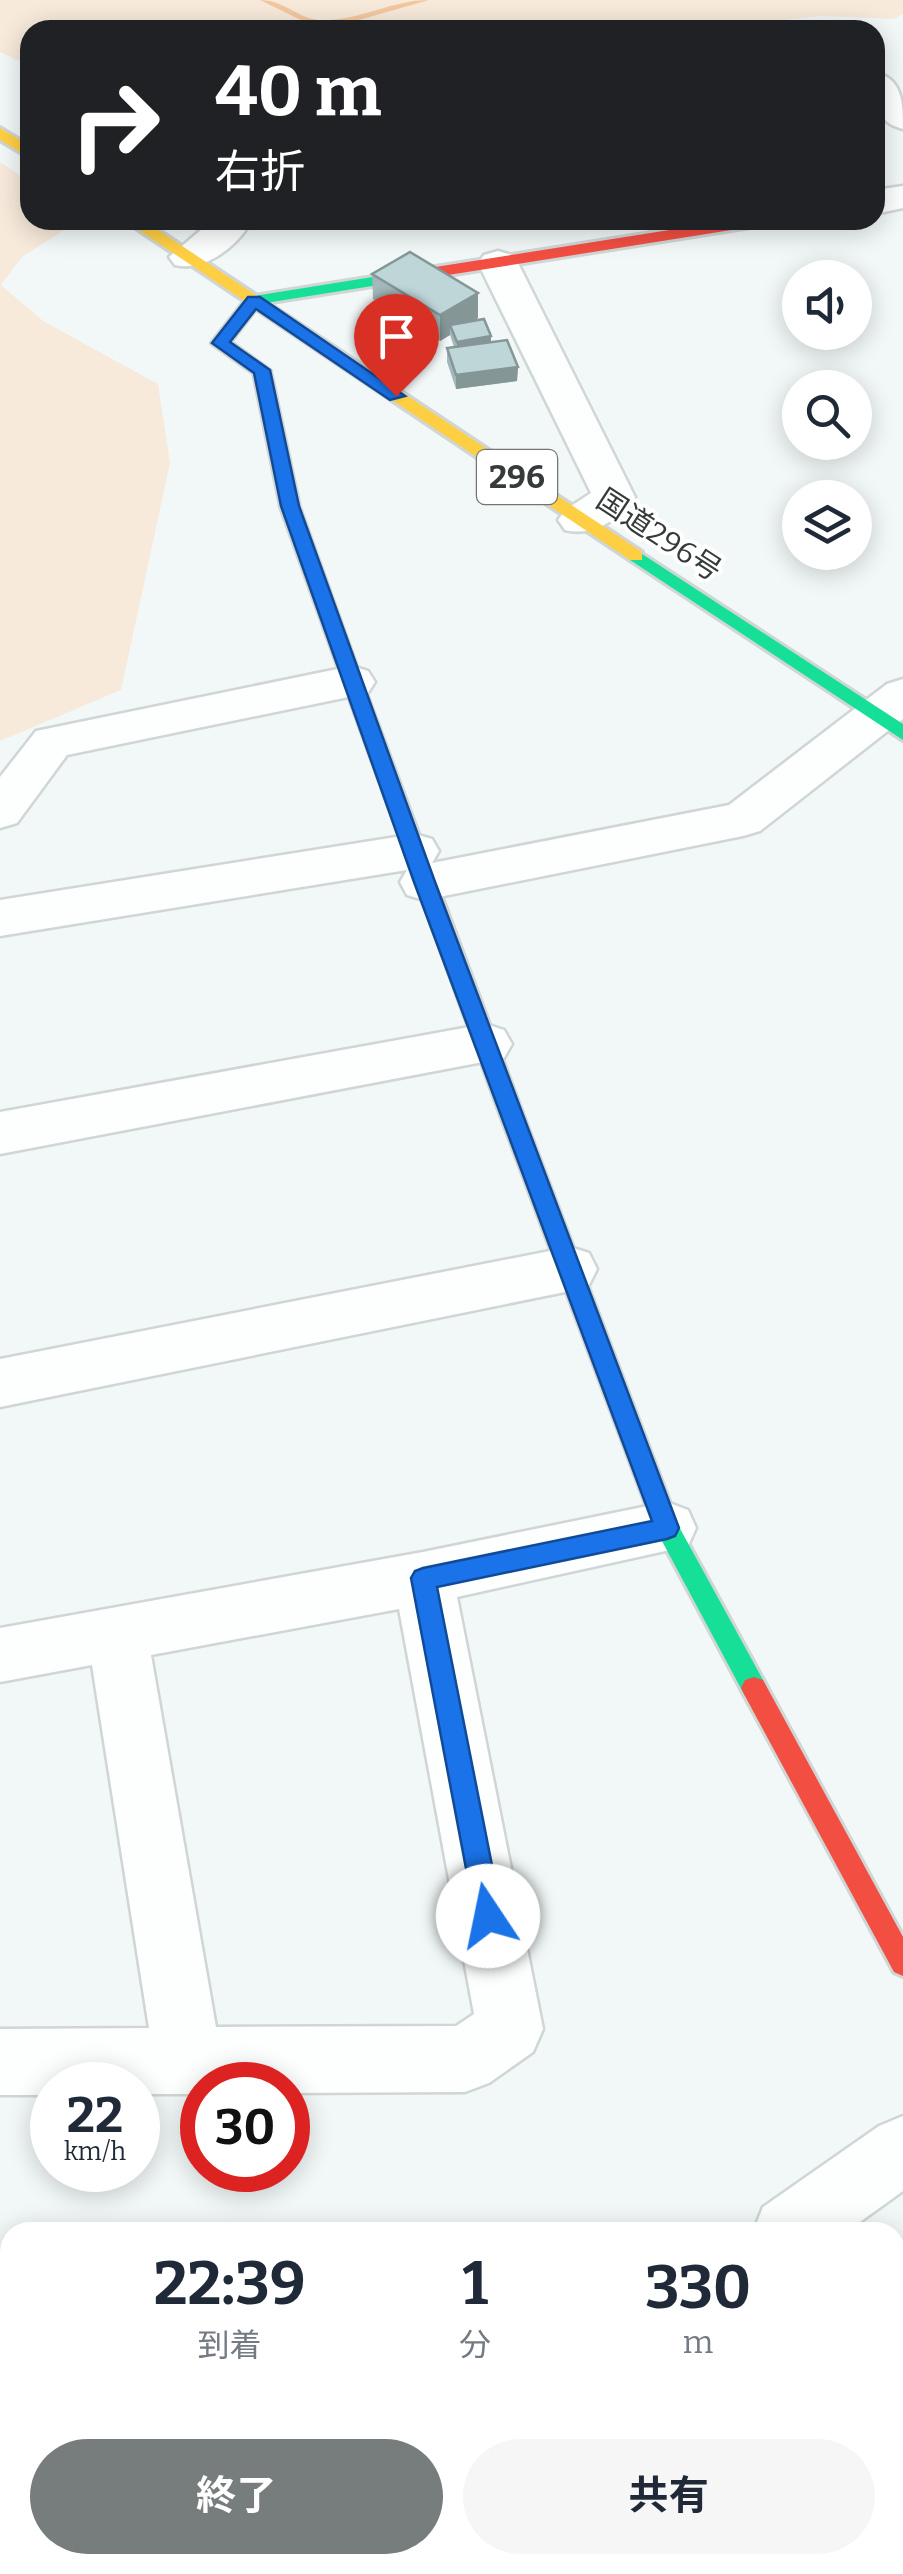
<!DOCTYPE html>
<html lang="ja">
<meta charset="utf-8">
<style>
body{margin:0;font-family:Bitter,"Noto Sans JP",serif;background:#f6f6f7;color:#1f2937;height:100vh;display:flex;flex-direction:column;font-size:38px;white-space:nowrap}
*{box-sizing:border-box;margin:0}
p{font-size:32px;color:#747a83}
.icon{flex:none;width:55px;height:55px;fill:none;stroke:currentColor;stroke-width:2;stroke-linecap:round;stroke-linejoin:round}
.map{position:relative;flex:1;overflow:hidden}
.panel{position:absolute;left:0px;top:2222px;width:905px;height:352px;display:flex;flex-direction:column;background:#fff;border-radius:30px 30px 0 0;box-shadow:0 5px 25px #0003}
.panel>*{flex:none}
.top-card{position:absolute;left:20px;top:20px;width:865px;height:210px;border-radius:30px;box-shadow:0 5px 25px #0003;background:#202124;color:#fff;overflow:hidden}
.fabs{position:absolute;left:782px;top:260px;display:grid;gap:20px}
.fabs a{display:grid;place-items:center;width:90px;height:90px;border-radius:50%;background:#fff;box-shadow:0 5px 25px #0003;font-size:50px}
.speed{position:absolute;left:30px;top:2062px;display:flex;gap:20px;font-size:50px;font-weight:700;text-align:center}
.speed>*{display:grid;place-content:center;width:130px;height:130px;border-radius:50%;background:#fff;box-shadow:0 5px 25px #0003;line-height:1}
.speed small{font-size:25px;font-weight:400}
.speed .limit{border:15px solid #d22;background:#fff;color:#111}
.pin{position:absolute;display:grid;place-items:center;width:85px;height:85px;color:#fff;margin:-102px -42px;border-radius:50% 50% 50% 0;rotate:-45deg;box-shadow:0 0 10px #0007}
.pin .icon{rotate:45deg}
.me{position:absolute;width:110px;margin:-55px;rotate:349deg;stroke-linejoin:round;filter:drop-shadow(0 0 8px #0008)}
.turn{display:flex;align-items:center;gap:35px;height:210px;padding:0 30px;font-size:45px}
.turn .icon{width:130px;height:130px;stroke-width:2.5}
.turn b{display:block;font-size:70px;line-height:85px}
.eta{display:flex;justify-content:space-evenly;align-items:center;height:170px;text-align:center}
.eta b{font-size:60px;font-weight:700;line-height:70px}
.button{display:flex;gap:20px;margin-top:auto;padding:20px 30px}
.button a{flex:1;height:115px;border-radius:60px;background:#777c7c;color:#fff;font-size:40px;font-weight:700;line-height:115px;text-align:center}
.button a+a{background:#f6f6f7;color:#1f2937}
.map>svg:first-child{display:block}
</style>
<div class="map">
<svg width="903" height="2574" viewBox="0 0 903 2574">
<rect width="100%" height="100%" fill="#f2f8f8"/>
<path fill="#f7eadb" d="M0 0H903V14L894 19 821 16 696 30H30V66L0 52Z
M0 162 30 182V220H80L22 257 1 285 43 321 158 384 170 463 121 690 0 741Z"/>
<g fill="none" stroke-linecap="round" stroke-linejoin="round">
<path fill="#f3c89f" fill-rule="evenodd" d="M260 0C284 0 299 19 319 20 357 22 392 0 429 0L352 22 315 27Z"/>
<g stroke="#d0d5d5" stroke-width="5">
<path id="street" d="M875 72C903 79 903 103 903 129 873 122 875 98 875 72Z
M903 186V208L875 214V190Z
M208 220H246L247 228C232 250 202 272 175 265L169 257 208 224Z
M498 251 512 255 518 263 635 497C621 520 591 537 565 530L558 520 565 510 591 493 478 263 484 255Z
M352 666 368 671 375 682 368 693 67 755 17 823 0 828V777L36 731Z
M903 679V719L760 831 743 836 424 900 407 895 400 882 407 870 0 936V900L415 834 432 839 439 851 432 863 729 805 887 684Z
M486 1024 504 1030 512 1044 504 1058 0 1154V1112Z
M570 1247 589 1253 597 1269 589 1285 570 1291 0 1407V1359Z
M667 1502 688 1510 696 1528 688 1546 457 1597 543 2029 533 2052 489 2083 465 2092 288 2093V2085H202V2094H138V2085H52V2095H0V2029L149 2028 92 1665 0 1682V1628L423 1552ZM399 1609 474 2014 456 2026 216 2027 151 1655Z
M903 2116V2191L846 2232H753L763 2207 879 2126Z
M0 2372H10V2444H0Z"/>
</g>
<g stroke="#d0d5d5" stroke-width="6">
<path id="fast" d="M429 268 437 273 435 276 259 304 230 342 270 371 299 507 364 688 355 694 346 688 281 507 254 373 212 343 248 297Z
M636 550 903 724V740L630 560V552Z
M511 1105 522 1113 678 1525 763 1680 767 1688 763 1696 754 1699 745 1696 655 1528 500 1113Z"/>
</g>
<g stroke="#d0d5d5" stroke-width="6">
<path id="slow" d="M0 128 30 146V158L0 140Z
M124 220H143L642 552V560H630Z"/>
</g>
<g stroke="#d0d5d5" stroke-width="6">
<path id="jam" d="M733 220H771L763 225 429 278 421 273 429 268Z
M355 682 364 688 522 1113 519 1119 511 1121 500 1113 346 688Z
M754 1677 763 1680 903 1937V1976L894 1972 745 1696 741 1688 745 1680Z"/>
</g>
<use href="#street" fill="#fdfefe" fill-rule="evenodd"/>
<use href="#fast" fill="#16e098" fill-rule="evenodd"/>
<use href="#slow" fill="#ffcf43" fill-rule="evenodd"/>
<use href="#jam" fill="#f24e42" fill-rule="evenodd"/>
</g>
<path fill="#a3b8ba" d="M372 274 478 318 473 321 491 342 518 367 517 381 456 389 447 362V348L454 347 450 335 440 341 373 299Z"/>
<path fill="#859697" d="M478 293V318L453 333 450 325V335L440 341V315Z
M491 336V350L457 355V342Z
M518 367 517 381 456 389V375Z"/>
<path fill="#bed6d8" stroke="#859697" stroke-width="2.5" d="M410 252 478 293 440 315 372 274Z
M484 319 491 336 457 342 450 325Z
M507 340 518 367 456 375 447 348Z"/>
<path fill="#1a73e8" stroke="#114b97" stroke-width="2.5" d="M248 297H260L405 396 390 400 256 309 230 342 270 370 299 506 435 882 679 1528 675 1536 667 1539 437 1587 502 1916 498 1926 488 1929 479 1926 475 1916 411 1578 415 1571 423 1568 652 1521 414 882 281 506 254 373 212 343Z"/>
<g text-anchor="middle" stroke-width="8" stroke-linejoin="round" paint-order="stroke">
<g font-size="30" fill="#353a3a" stroke="#fff">
<text transform="translate(659 535) rotate(33)" y="10">国道296号</text>
</g>
<rect fill="#fff" stroke="#727575" stroke-width="2.5" x="477" y="450" width="80" height="54" rx="8"/>
<g font-size="32" font-weight="bold" fill="#353a3a">
<text x="517" y="488">296</text>
</g>
</g>
</svg>
<div class="fabs">
<a><svg class="icon" aria-label="sound" viewBox="0 0 24 24"><path d="M4 9h4l5-4v14l-5-4H4zM17 9q2 3 0 6"/></svg></a>
<a><svg class="icon" aria-label="search" viewBox="0 0 24 24"><circle cx="10" cy="10" r="6"/><path d="M15 15l6 6"/></svg></a>
<a><svg class="icon" aria-label="layers" viewBox="0 0 24 24"><path d="M12 4l9 5-9 5-9-5zM3 14l9 5 9-5"/></svg></a>
</div>
<div class="speed"><div>22<small>km/h</small></div><div class="limit">30</div></div>
<div class="pin" style="left:396px;top:396px;background:#d93025"><svg class="icon" aria-label="arrive" viewBox="0 0 24 24"><path d="M6 21V4h12l-3 4 3 4H6"/></svg></div>
<svg class="me" style="left:488px;top:1916px" viewBox="-20 -20 40 40"><circle r="19" fill="#fff"/><path d="M0-13L10 11 0 6-10 11z" fill="#1a73e8"/></svg>
<div class="top-card">
<div class="turn"><svg class="icon" aria-label="right" viewBox="0 0 24 24"><path d="M7 20v-9h11M14 6l5 5-5 5"/></svg><div><b>40 m</b>右折</div></div>
</div>
<section class="panel">
<div class="eta">
<div><b>22:39</b><p>到着</p></div>
<div><b>1</b><p>分</p></div>
<div><b>330</b><p>m</p></div>
</div>
<div class="button"><a>終了</a><a>共有</a></div>
</section>
</div>
